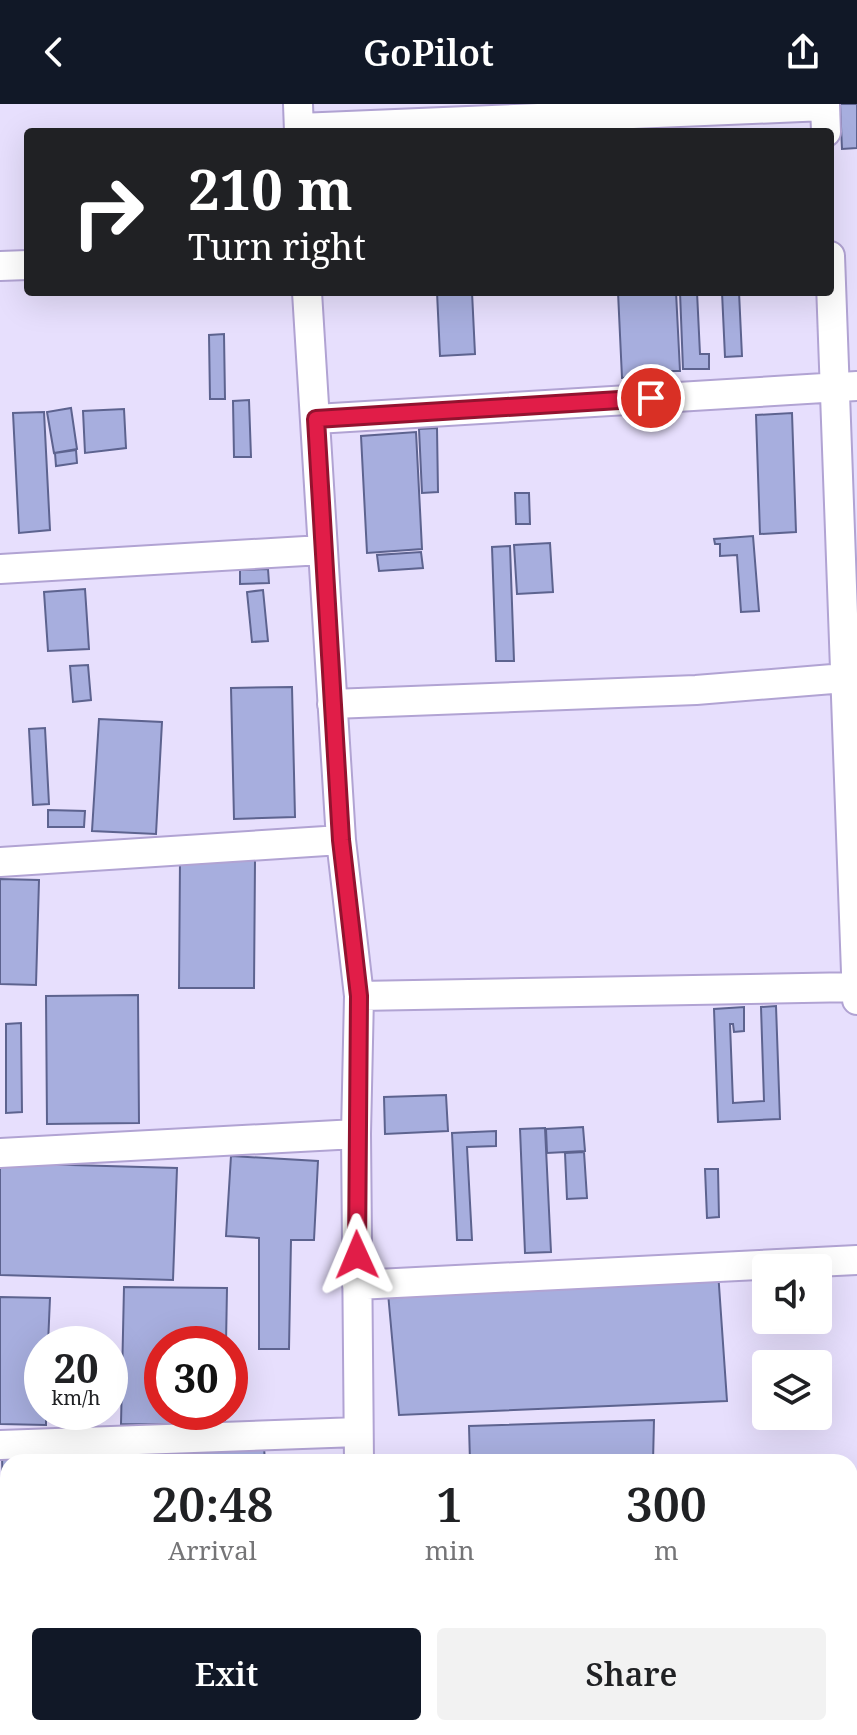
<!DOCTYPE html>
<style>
body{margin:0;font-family:"Noto Serif",serif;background:#f2f2f2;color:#202124;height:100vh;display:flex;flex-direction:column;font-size:30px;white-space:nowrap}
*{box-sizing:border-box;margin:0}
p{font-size:26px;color:#757577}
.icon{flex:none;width:44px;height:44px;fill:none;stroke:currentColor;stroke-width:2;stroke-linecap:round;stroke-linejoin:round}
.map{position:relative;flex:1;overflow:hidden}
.details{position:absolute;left:0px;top:1350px;width:858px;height:282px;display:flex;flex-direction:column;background:#fff;border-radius:24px 24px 0 0;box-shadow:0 8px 32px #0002}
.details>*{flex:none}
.top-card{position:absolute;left:24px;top:24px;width:810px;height:168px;border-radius:8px;box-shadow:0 8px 32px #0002;background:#202124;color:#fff;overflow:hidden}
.tools{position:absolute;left:752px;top:1150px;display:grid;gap:16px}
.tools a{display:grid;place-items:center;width:80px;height:80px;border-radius:8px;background:#fff;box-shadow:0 8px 32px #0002;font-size:40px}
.speed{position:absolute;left:24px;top:1222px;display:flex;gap:16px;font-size:40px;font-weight:700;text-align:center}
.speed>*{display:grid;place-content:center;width:104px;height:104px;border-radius:50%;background:#fff;box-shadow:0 8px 32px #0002;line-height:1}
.speed small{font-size:20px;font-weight:400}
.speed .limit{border:12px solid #d22;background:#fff;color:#111}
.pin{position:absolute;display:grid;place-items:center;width:68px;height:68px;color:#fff;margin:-34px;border:4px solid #fff;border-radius:50%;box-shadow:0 2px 8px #0007}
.me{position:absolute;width:88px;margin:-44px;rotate:359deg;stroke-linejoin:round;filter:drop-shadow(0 0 6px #0008)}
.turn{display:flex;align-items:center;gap:28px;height:168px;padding:0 32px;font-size:36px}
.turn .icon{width:104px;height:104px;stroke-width:2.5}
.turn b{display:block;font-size:56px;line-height:68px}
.eta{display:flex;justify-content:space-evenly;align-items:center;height:136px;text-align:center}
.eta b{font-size:48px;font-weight:600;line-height:56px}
.action{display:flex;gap:16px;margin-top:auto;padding:16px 32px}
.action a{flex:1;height:92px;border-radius:8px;background:#111827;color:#fff;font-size:32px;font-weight:600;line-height:92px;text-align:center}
.action a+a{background:#f2f2f2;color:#202124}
header{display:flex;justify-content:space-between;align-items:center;height:104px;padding:0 32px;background:#111827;color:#fff;font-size:36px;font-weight:600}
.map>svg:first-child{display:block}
</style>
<header><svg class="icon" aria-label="back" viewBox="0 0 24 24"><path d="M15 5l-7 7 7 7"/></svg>GoPilot<svg class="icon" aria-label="share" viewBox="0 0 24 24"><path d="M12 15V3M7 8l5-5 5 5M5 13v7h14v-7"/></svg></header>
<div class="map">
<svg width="857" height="1631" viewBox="0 0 857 1631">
<rect width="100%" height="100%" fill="#e7dffd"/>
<path fill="#a7aede" stroke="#5d638f" stroke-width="2" d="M840 0H857V44L842 45Z
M437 188H472L475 250 440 252Z
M618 188H676L680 267H644V272L622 274Z
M680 188H697L700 250H709V265H683Z
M722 188H739L742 252 725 253Z
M224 230 225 295H210L209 231Z
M249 296 251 353H234L233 297Z
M71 304 77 345 54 349 47 308Z
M124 305 126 344 85 349 83 307Z
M44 308 50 426 19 429 13 309Z
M792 309 796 428 760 430 756 311Z
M437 324 438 388 422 389 419 325Z
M416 328 422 445 367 449 361 332Z
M76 346 77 359 56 362 55 349Z
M515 389H529L530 420H516Z
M753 432 759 507 741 508 737 451 720 452V440H715L714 435Z
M550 439 553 488 517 490 514 441Z
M510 442 514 557H496L492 443Z
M421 448 423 464 379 467 377 451Z
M268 465 269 479 240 480V466Z
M85 485 89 545 48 547 44 488Z
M263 486 268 537 252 538 247 488Z
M88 561 91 596 73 598 70 562Z
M292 583 295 713 234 715 231 584Z
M99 615 162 618 156 730 92 727Z
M45 624 49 700 33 701 29 625Z
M48 706 85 707 84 723H48Z
M180 756H255L254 884H179Z
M0 775 39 776 36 881 0 880Z
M138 891 139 1019 47 1020 46 892Z
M776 902 780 1015 718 1018 714 905 744 903V927L734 928 733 920H730L733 999 764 997 761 903Z
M21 919 22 1008 6 1009V920Z
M446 991 448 1027 385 1030 384 993Z
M583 1023 585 1047 547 1049 546 1025Z
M545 1024 551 1148 525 1149 520 1025Z
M496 1027V1042L467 1043 472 1136H457L452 1029Z
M584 1048 587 1094 567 1095 565 1049Z
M231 1052 318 1057 314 1136H291L289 1245H259V1134L226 1132Z
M0 1059 177 1064 173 1176 0 1171Z
M705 1065H718L719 1113 707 1114Z
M718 1167 727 1297 399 1311 388 1189Z
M124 1183 227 1184 226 1240H162V1308H225V1321L121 1320Z
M0 1193 50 1194 48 1240H42V1308H46V1321L0 1320Z
M654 1316 653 1358H470L469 1322Z
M264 1343 265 1358H8L5 1478 2 1352Z
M404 1624H596V1631H404Z
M677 1624H803V1631H677Z"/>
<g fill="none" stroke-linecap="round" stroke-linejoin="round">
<g stroke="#b1a3d3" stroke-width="32">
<path id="street" d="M298 0 299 28
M825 0 826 28
M299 24 825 2
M830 152 857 896
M0 162 28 161
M307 188 341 736 359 892 356 1030 359 1358
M316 315 857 282
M0 465 322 446
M332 600 696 586 845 574
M0 758 341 736
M359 892 857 883
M0 1049 356 1030
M357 1181 857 1156
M0 1341 358 1328
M850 1452H857
M244 1631 369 1624"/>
</g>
<use href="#street" stroke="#fff" stroke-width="28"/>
</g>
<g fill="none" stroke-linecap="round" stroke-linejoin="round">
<g stroke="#92132f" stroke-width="20">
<path id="route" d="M357 1151 359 892 341 736 316 315 651 294"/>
</g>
<use href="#route" stroke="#e11d48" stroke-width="14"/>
</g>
</svg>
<div class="tools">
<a><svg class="icon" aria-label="sound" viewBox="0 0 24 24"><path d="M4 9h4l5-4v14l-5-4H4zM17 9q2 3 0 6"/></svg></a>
<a><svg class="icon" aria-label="layers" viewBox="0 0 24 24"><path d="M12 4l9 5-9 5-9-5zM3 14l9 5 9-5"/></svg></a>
</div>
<div class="speed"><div>20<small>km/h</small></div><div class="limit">30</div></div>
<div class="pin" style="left:651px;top:294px;background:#d93025"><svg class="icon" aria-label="arrive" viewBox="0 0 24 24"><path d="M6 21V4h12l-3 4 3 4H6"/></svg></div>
<svg class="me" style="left:357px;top:1151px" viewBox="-20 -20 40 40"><path d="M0-17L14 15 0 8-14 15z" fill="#e11d48" stroke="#fff" stroke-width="4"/></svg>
<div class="top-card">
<div class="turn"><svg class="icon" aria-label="right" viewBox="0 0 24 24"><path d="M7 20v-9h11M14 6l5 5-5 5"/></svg><div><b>210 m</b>Turn right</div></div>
</div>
<section class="details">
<div class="eta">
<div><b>20:48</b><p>Arrival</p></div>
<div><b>1</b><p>min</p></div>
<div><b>300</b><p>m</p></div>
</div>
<div class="action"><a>Exit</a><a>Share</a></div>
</section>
</div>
